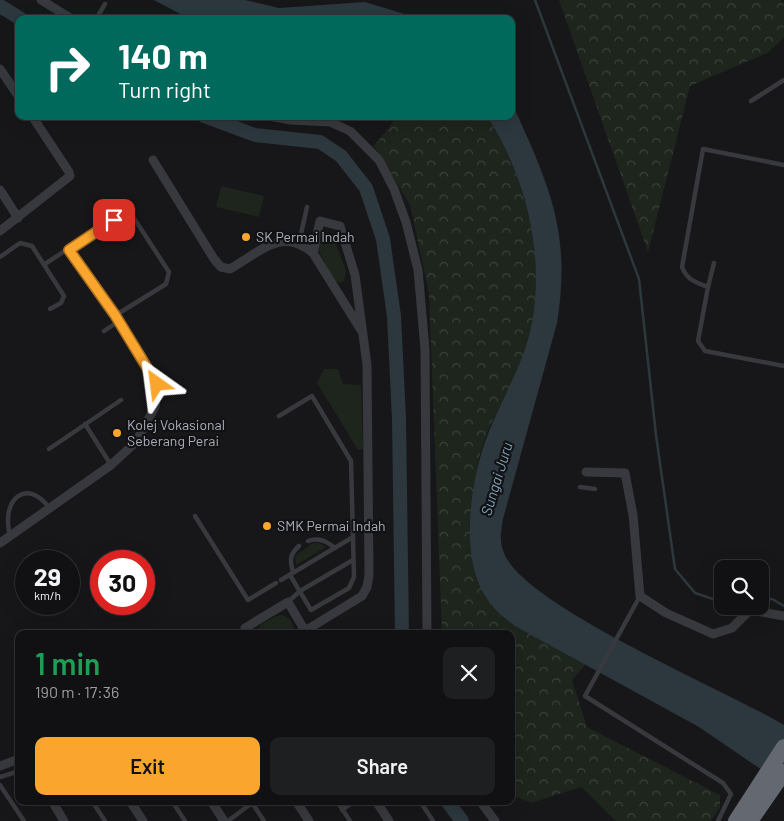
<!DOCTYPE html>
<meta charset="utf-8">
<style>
body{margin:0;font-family:Barlow,sans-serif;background:#1e1f21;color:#f1f3f6;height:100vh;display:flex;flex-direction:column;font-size:19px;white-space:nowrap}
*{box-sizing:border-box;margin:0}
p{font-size:16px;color:#9c9da0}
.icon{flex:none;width:28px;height:28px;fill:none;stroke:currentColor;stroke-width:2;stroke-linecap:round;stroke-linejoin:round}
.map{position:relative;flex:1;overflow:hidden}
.panel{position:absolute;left:15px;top:630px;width:500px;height:175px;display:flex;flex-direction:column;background:#111113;border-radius:10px;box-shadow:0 5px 20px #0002,0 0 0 1px #303133}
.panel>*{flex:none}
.guide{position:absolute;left:15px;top:15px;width:500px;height:105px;border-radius:10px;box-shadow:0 5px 20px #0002,0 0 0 1px #303133;background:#00695c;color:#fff;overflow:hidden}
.fabs{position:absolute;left:714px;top:560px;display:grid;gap:10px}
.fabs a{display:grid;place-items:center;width:55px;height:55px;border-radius:10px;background:#111113;box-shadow:0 5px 20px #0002,0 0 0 1px #303133;font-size:25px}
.speed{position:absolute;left:15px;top:550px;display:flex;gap:10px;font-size:25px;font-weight:700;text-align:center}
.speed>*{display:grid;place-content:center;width:65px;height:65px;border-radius:50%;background:#111113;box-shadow:0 5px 20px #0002,0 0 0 1px #303133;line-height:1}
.speed small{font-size:12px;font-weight:400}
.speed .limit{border:8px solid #d22;background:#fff;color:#111}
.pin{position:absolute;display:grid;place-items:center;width:42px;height:42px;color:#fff;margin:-21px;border-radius:10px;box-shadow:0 2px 8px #0006}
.me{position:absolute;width:55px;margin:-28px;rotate:329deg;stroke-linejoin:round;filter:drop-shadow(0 0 4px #0008)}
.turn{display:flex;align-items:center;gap:18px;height:105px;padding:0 20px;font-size:22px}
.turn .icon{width:65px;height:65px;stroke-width:2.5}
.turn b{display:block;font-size:35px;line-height:42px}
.round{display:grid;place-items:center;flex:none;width:52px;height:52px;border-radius:10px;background:#1e1f21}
.overview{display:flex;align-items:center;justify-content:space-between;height:85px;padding:0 20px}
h1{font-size:30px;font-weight:600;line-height:38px;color:#1e9e55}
.action{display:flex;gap:10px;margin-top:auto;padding:10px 20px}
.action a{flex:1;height:58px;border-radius:10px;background:#faa52e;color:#111;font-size:20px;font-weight:600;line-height:58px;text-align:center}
.action a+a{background:#1e1f21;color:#f1f3f6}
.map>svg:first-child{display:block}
</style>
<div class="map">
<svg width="784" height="821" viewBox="0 0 784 821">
<defs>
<pattern id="forest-crowns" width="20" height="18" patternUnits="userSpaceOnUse" patternTransform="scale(1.25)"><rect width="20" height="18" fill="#1d251d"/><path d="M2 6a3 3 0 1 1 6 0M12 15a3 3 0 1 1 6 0" fill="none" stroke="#3b423c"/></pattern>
</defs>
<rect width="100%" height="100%" fill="#171719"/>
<path fill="#1d251d" d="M221 186 264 196 259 217 216 207Z
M326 233 333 236 346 271 344 281 341 283 334 281 318 250 321 236Z
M324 369H338L343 384 361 385 363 449 358 450 317 383Z
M313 543H319L326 547 296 565 295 556Z
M279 615C289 616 291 619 294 628L291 634H255L261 624Z"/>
<path fill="url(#forest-crowns)" d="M559 0H781L784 5V38L767 53 690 86 648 252Z
M398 116H487C529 183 553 280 524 356 509 394 481 431 477 472 475 483 481 498 483 510 490 546 496 582 503 618L586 664 572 680 587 727 720 795V808L711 821H616L581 787 531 803 511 795V634H442L429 293 410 205 374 146Z"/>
<path fill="#2c383e" d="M154 0H245L279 8 365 2 421 19H190Z
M511 101C548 183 572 230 557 323L503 519C501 531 499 541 504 553 524 606 728 691 784 725V780L759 768 699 727 522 630C508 622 497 613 488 600 459 562 470 485 485 442 499 402 524 366 532 323 545 252 525 176 487 116H511Z"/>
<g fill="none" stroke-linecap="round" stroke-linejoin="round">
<path stroke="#2c383e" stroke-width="2.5" d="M535 0 639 279 656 435 675 569 695 593 722 602
M760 599H772L784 606"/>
<path stroke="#2c383e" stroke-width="14" d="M0 6 21 19
M204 116 255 135 320 142 341 156 366 188 383 239 394 316 399 419 402 634
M447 801 462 821"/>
<path stroke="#38393e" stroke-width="4.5" d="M96 19 105 4
M751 101 784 80
M784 165 703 149 682 267C687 280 695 282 708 287L698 341 705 351 784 366
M299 243 307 207
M0 257 20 243 32 246 64 296 61 303 50 309
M45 264 128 209 169 272 166 284 116 315
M708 287 714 263
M104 331 119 321
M279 416 312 396 351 461 354 577 349 588 311 610 290 575
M85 424 111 465
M49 449 121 400
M580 487 595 489
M195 516 248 600 276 583
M10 536C0 498 28 477 50 509
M308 541C319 537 326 541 335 548
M293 573C290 560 289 555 299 546
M281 580 353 537
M640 596 585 696 723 783 731 794 718 821
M288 602 300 591 353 560
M0 777 19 771
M0 785 24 821
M92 801 105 821
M172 801 185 821
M251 801 264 821
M337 801 350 821
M420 801 433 821
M342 810 355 801
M228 821 252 803"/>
<path stroke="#38393e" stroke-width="9" d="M41 0 72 19
M0 69 19 97
M269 116 291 120 330 122 350 131 379 160 394 189 406 222 418 270 425 349 427 634
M153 160 214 259 221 267 230 269C259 253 281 226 313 253
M0 190 18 218
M0 231 70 176 69 172 32 116
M586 472 625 473 633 515 640 596 666 613 713 634 732 628 750 610 784 616
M0 543 111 465 136 442 155 407 157 384 115 315 69 250
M244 634 245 628 288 602 305 631
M300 634 362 596 367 587 369 575 367 365 355 275 340 226 320 221 313 253 361 330
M0 766 19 759
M52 801 64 821
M130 801 143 821
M211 801 224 821
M296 801 309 821
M376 801 389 821
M480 801 495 821"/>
<path stroke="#646870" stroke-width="16" d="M736 821 784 747
M750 821 784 772"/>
</g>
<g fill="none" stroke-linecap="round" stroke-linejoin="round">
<g stroke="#a26b1e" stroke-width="12">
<path id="route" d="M114 220 69 250 115 315 157 384"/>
</g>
<use href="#route" stroke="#faa52e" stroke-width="9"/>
</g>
<g fill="#faa52e" stroke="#121214" stroke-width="2">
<circle cx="246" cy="237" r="5"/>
<circle cx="117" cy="433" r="5"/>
<circle cx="267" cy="526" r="5"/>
</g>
<g text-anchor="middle" stroke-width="4.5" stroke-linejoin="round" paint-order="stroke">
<g font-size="14" fill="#a9afba" stroke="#121214" text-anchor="start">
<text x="256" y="242">SK Permai Indah</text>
<text x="127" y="430">Kolej Vokasional<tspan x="127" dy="16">Seberang Perai</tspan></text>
<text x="277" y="531">SMK Permai Indah</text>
</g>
<g font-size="15" font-style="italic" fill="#7ea0b6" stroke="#121214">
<text transform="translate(497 479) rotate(-73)" y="5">Sungai Juru</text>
</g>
</g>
</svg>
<div class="fabs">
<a><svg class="icon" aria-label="search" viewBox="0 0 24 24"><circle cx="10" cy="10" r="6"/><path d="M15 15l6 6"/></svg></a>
</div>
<div class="speed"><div>29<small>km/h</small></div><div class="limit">30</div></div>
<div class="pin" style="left:114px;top:220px;background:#d93025"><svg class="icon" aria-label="arrive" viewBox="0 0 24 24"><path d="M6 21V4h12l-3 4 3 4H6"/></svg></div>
<svg class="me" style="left:157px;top:384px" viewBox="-20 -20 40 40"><path d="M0-17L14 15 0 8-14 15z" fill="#faa52e" stroke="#fff" stroke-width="4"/></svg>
<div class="guide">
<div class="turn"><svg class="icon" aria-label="right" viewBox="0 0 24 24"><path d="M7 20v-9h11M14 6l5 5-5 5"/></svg><div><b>140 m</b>Turn right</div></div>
</div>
<section class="panel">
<div class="overview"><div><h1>1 min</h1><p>190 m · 17:36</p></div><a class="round"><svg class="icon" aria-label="close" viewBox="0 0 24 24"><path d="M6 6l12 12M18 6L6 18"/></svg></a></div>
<div class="action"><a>Exit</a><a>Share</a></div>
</section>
</div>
